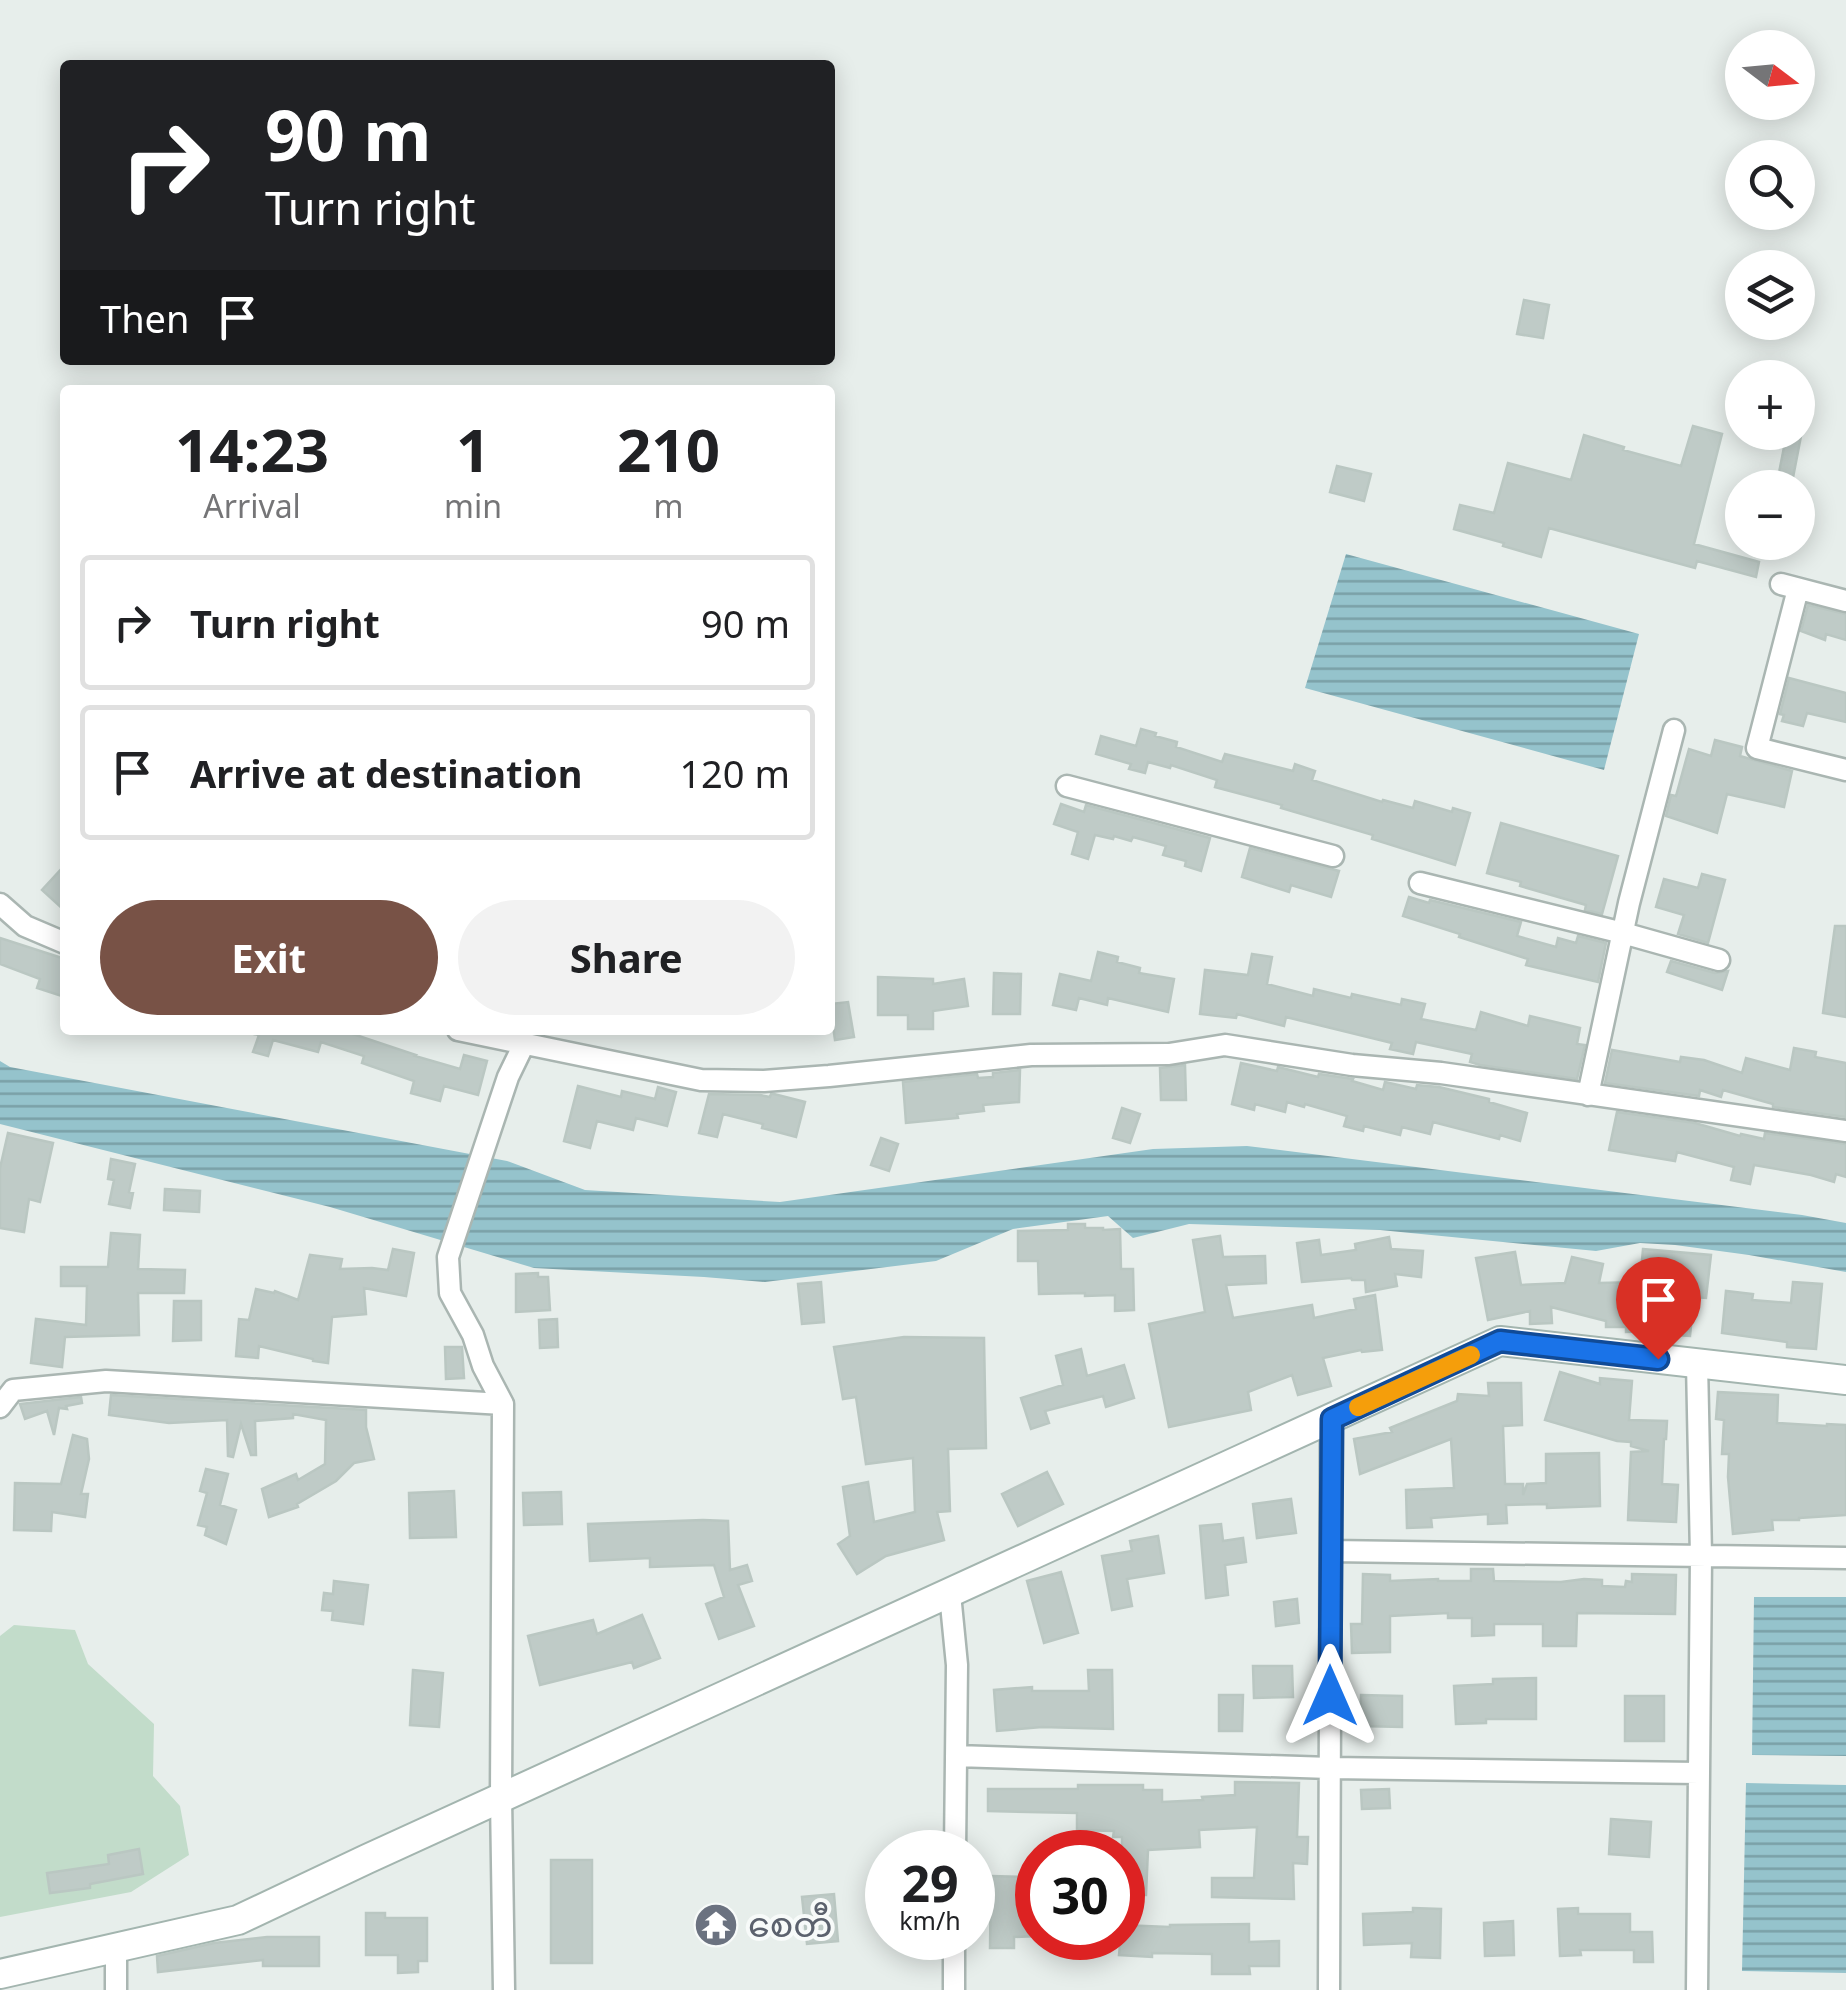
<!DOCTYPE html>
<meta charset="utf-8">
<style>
body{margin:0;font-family:"Noto Sans","Noto Sans Myanmar",sans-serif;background:#f2f2f2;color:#202124;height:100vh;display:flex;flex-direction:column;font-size:38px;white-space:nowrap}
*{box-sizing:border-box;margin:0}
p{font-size:32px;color:#757577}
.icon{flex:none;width:55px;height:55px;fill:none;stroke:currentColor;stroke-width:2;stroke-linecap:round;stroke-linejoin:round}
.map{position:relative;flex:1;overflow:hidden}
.drawer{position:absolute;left:60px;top:385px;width:775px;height:650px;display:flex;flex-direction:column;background:#fff;border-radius:10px;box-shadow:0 5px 25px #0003}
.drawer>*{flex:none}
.hud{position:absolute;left:60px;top:60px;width:775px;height:305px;border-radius:10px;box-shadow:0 5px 25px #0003;background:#202124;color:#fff;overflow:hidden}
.needle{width:65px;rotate:106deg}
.controls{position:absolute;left:1725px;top:30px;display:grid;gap:20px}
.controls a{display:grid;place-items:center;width:90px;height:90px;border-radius:50%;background:#fff;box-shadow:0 5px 25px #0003;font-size:50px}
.speed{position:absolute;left:865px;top:1830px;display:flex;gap:20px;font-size:50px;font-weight:700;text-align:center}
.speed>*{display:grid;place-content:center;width:130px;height:130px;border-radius:50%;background:#fff;box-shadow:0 5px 25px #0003;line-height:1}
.speed small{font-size:25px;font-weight:400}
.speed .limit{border:15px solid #d22;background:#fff;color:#111}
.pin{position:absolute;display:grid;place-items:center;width:85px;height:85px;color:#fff;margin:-102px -42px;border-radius:50% 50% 50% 0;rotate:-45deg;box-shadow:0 0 10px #0007}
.pin .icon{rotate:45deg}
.me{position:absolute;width:110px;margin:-55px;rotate:0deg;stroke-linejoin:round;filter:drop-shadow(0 0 8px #0008)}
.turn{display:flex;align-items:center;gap:35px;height:210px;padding:0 40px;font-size:45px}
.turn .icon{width:130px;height:130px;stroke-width:2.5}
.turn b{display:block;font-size:70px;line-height:85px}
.then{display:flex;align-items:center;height:95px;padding:0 40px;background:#0003;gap:20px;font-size:38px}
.eta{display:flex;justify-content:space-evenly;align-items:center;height:170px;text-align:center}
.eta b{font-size:60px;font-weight:700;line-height:70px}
.button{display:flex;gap:20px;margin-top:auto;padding:20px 40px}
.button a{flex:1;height:115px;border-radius:60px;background:#785246;color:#fff;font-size:40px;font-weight:700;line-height:115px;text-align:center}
.button a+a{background:#f2f2f2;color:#202124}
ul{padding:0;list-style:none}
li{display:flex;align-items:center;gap:30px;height:135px;margin:0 20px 15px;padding:0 20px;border:5px solid #e0e0e0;border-radius:10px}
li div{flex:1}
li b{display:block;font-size:38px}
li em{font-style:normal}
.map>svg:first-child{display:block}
</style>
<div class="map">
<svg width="1846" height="1990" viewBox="0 0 1846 1990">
<defs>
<pattern id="water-rules" width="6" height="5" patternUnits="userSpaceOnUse" patternTransform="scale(2.5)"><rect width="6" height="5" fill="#95c3cc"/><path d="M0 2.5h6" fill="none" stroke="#7aa0a7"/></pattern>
</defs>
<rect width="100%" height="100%" fill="#e7eeeb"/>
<path fill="#c2dcca" d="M14 1625 75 1630 88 1664 154 1724 153 1776 180 1806 189 1855 131 1892 0 1917V1636Z"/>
<path fill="url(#water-rules)" d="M1346 554 1639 634 1604 770 1305 688Z
M0 1061 10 1067 507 1161 585 1190 780 1202 1153 1149 1247 1146 1802 1215 1846 1223V1272L1749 1255 1675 1245 1640 1243 1596 1251 1380 1230 1189 1224 1133 1238 1108 1216 1013 1229 936 1261 765 1282 704 1277 534 1268 330 1207 0 1124Z
M1754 1597H1846V1756L1752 1755Z
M1746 1783 1846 1785V1973L1742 1971Z"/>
<path fill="#bfcbc7" stroke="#bac7c2" stroke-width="2.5" d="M1524 300 1549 305 1543 338 1517 334Z
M1693 426 1722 434 1694 544 1759 562 1756 577 1697 561 1695 568 1549 528 1541 557 1503 546 1504 543 1454 529 1460 505 1494 513 1508 463 1571 480 1584 435 1624 447 1623 450 1681 466Z
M1798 430 1802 431 1791 488H1776L1787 432H1798Z
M1337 466 1371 474 1364 501 1330 492Z
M1808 605 1846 614V640L1826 634 1825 640 1801 631Z
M1789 678 1846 693V722L1807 713 1803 726 1782 721 1784 715 1780 714Z
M1141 729 1156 733 1155 736 1177 742 1176 747 1222 762 1225 754 1293 771 1295 764 1315 771 1312 780 1382 802 1383 800 1413 808 1415 801 1452 812 1453 808 1470 813 1455 865 1372 839 1373 835 1281 808 1282 805 1215 787 1217 780 1171 765 1170 768 1148 762 1145 773 1129 769 1131 764 1096 754 1101 736 1136 746Z
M1715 740 1742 747 1740 756 1792 771 1784 807 1727 794 1717 833 1666 816 1671 795 1676 796 1689 749 1711 756Z
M1061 804 1084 812 1086 805 1210 838 1201 871 1185 866 1186 861 1163 855 1166 846 1133 837 1131 841 1114 836 1113 839 1095 835 1088 859 1072 854 1078 832 1054 824Z
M1501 823 1618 856 1602 914 1585 910 1586 905 1520 886 1521 882 1487 873Z
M1250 848 1339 871 1331 897 1291 885 1289 892 1242 877Z
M65 865V911L42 890Z
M1702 874 1725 880 1708 943 1678 934 1684 915 1656 907 1664 879 1698 888Z
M1409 897 1429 903 1430 900 1521 922 1517 936 1556 947 1558 938 1576 943 1578 936 1606 943 1598 982 1526 965 1528 959 1459 937 1460 934 1403 916Z
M1835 926H1846V1017L1823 1013Z
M0 938 65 959V997L37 988 40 979 0 964Z
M1098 952 1118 957 1117 962 1140 968 1139 973 1174 979 1168 1012 1108 998 1107 1005 1079 998 1076 1010 1053 1005 1060 974 1091 981Z
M1252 954 1272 957 1267 984 1313 996 1314 989 1351 998 1352 994 1401 1005 1402 999 1425 1004 1421 1019 1476 1030 1481 1012 1528 1026 1530 1016 1580 1028 1577 1044 1585 1045 1577 1079 1480 1065 1470 1062 1472 1054 1416 1042 1413 1054 1390 1049 1392 1043 1286 1017 1284 1026 1237 1014 1236 1018 1200 1014 1205 970 1248 975Z
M1671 961 1715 973 1728 971 1722 990 1667 972Z
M994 973 1021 974 1020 1014H993Z
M878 977 933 979V984L964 979 968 1006 933 1011V1029H908V1015H878Z
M848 1002 854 1037 835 1040 830 1004Z
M255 1030H341L416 1055 415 1056 460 1069 464 1055 487 1061 478 1095 444 1086 440 1101 411 1093 414 1081 362 1063 364 1056 321 1042 318 1052 273 1040 268 1056 253 1052 259 1035 254 1034Z
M1794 1048 1816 1052 1815 1057 1846 1063V1117L1773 1107V1104L1723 1090 1721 1097 1700 1090 1699 1096 1605 1083 1612 1050 1680 1062 1681 1057 1704 1060 1742 1073 1746 1058 1790 1070Z
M1241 1063 1277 1071 1278 1067 1318 1077 1319 1074 1353 1079 1352 1081 1383 1090 1385 1082 1416 1089 1417 1085 1439 1087 1489 1099V1102L1527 1113 1520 1141 1500 1135 1499 1139 1433 1122 1430 1134 1402 1127 1400 1135 1364 1126 1363 1131 1344 1126 1347 1116 1305 1104 1304 1107 1287 1102 1285 1112 1255 1104 1254 1110 1232 1104Z
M1185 1065 1186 1100H1161L1160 1068Z
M1020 1070 1019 1102 983 1105 984 1111 957 1114 958 1118 906 1123 903 1082 977 1074 978 1078 993 1077V1073Z
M578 1086 621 1097 622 1091 655 1099 658 1087 676 1092 667 1126 636 1118 633 1130 597 1121 590 1148 564 1141Z
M709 1094 760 1095 770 1097 771 1094H774L805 1102 796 1137 762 1128 763 1124 723 1114 717 1137 699 1133Z
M1122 1108 1140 1114 1130 1143 1113 1138Z
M1617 1112 1695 1123 1740 1136 1741 1134 1764 1139 1765 1133 1846 1144V1177L1836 1174 1834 1182 1811 1175 1754 1165 1750 1184 1731 1180 1734 1167 1677 1152 1675 1161 1609 1150Z
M8 1133 53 1143 40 1202 29 1199 24 1232 0 1228V1168Z
M881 1138 898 1144 889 1171 871 1165Z
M111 1159 135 1164 129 1192 133 1193 130 1208 109 1204 114 1180 108 1179Z
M165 1189 200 1191 199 1212 164 1210Z
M1068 1224H1085V1228H1103V1230L1120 1229 1121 1269H1133L1134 1310 1115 1311V1295L1085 1296V1293L1039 1294 1038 1261H1018V1231L1068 1230Z
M111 1233 140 1235 138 1269 185 1270 184 1293H138L139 1335 65 1337 62 1367 31 1363 36 1319 86 1325 87 1286H61V1267H108Z
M1220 1236 1223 1257 1265 1256 1266 1283 1226 1285 1233 1318 1312 1305 1314 1318 1356 1309 1354 1299 1375 1295 1382 1350 1362 1352 1361 1350 1323 1358 1331 1386 1298 1395 1292 1375 1248 1392 1251 1410 1169 1427 1149 1324 1205 1312 1193 1240Z
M1389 1237 1391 1249 1423 1251 1421 1277 1395 1274 1397 1286 1366 1292 1365 1280H1352L1351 1278 1302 1282 1297 1243 1319 1240 1321 1255 1356 1250 1355 1244Z
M393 1249 414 1253 406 1296 364 1288 366 1314 332 1317 328 1363 313 1361V1359L259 1346 258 1358 236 1356 239 1319 249 1320 256 1289 274 1293 275 1291 298 1300 310 1255 342 1259 340 1269 372 1268 388 1270Z
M1643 1249 1711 1255 1706 1298 1694 1297 1690 1336 1659 1334V1331L1626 1332V1327H1606V1321L1551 1307 1552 1323 1530 1324V1311L1488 1320 1476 1258 1515 1252 1521 1285 1565 1283 1572 1257 1603 1264 1599 1283 1640 1282Z
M538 1273V1277H548L550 1310 516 1312V1274Z
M821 1282 824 1322 802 1324 798 1284Z
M1793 1282 1822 1284 1816 1349 1787 1347V1342L1722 1333 1726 1291 1753 1294 1752 1300 1791 1303Z
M174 1301H201V1340L173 1341Z
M557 1319 558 1347 540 1348 539 1320Z
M904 1337 984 1338 986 1448 948 1449 950 1511 937 1512 944 1540 886 1556 857 1574 838 1544 850 1536 843 1487 868 1482 874 1522 915 1512 913 1458 866 1464 856 1397 843 1399 834 1347Z
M445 1347H462L464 1378 446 1379Z
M1081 1349 1087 1376 1124 1365 1134 1398 1106 1407 1103 1396 1045 1411 1049 1423 1031 1429 1021 1398 1063 1385 1056 1356Z
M1560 1372 1600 1384V1378L1632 1381 1629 1420 1667 1421 1666 1439H1664L1662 1484 1678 1485 1676 1522 1628 1520 1631 1452 1649 1451 1631 1446V1442L1617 1441 1545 1420Z
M1488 1383H1521L1522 1425 1503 1426 1505 1484H1523V1495L1527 1484 1546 1483V1454L1599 1453 1600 1506 1547 1508V1504L1506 1505 1507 1523 1488 1524V1514L1431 1518 1432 1527 1407 1528 1406 1490 1454 1488 1451 1439 1360 1474 1354 1439 1392 1432 1390 1428 1457 1401 1458 1394 1489 1396Z
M1718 1392 1778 1395 1777 1423 1827 1426V1424L1846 1425V1515L1799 1518V1520H1772L1773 1530 1733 1534 1728 1477 1729 1454H1722L1724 1420 1716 1419Z
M111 1395 366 1410V1427L374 1459 354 1463 336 1481 297 1504 298 1507 269 1517 262 1489 296 1474 298 1480 325 1464 326 1420 293 1414V1418L255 1421 256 1455H251L241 1424 233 1457 228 1456 227 1420 169 1423 109 1415Z
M81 1397 82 1403 66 1406 67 1409 59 1408 54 1435 47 1411 25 1419 20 1404Z
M73 1435 87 1439 89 1459 81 1494H88L85 1517 52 1512 51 1531 14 1530 15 1483 61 1484Z
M206 1469 228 1474 220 1505 236 1510 226 1544 205 1535 207 1527 198 1525 207 1493 200 1491Z
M1047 1472 1063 1504 1018 1526 1002 1494Z
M454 1491 456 1537 410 1538 409 1493Z
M561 1492 562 1524 524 1525 523 1493Z
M1291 1499 1296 1533 1257 1538 1253 1504Z
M703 1520 728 1521 730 1570 747 1565 752 1581 738 1585 754 1626 719 1639 706 1604 724 1597 714 1565 650 1567V1558L590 1561 588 1524Z
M1221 1524 1223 1541 1243 1538 1246 1562 1225 1565 1228 1595 1206 1598 1200 1526Z
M1158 1536 1164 1573 1127 1579 1132 1606 1112 1610 1102 1556 1132 1551 1130 1541Z
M1471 1569H1493L1494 1581 1561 1582 1584 1579 1602 1580V1586L1625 1587 1626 1581 1632 1582V1574L1676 1575 1675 1614 1577 1613 1576 1646H1543V1624H1494V1635L1472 1636V1618H1448V1613L1390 1616V1652L1352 1653 1351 1624H1362L1363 1574 1390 1575V1581L1438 1579V1581H1471Z
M1061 1572 1078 1633 1044 1643 1027 1581Z
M334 1581 368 1585 363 1624 332 1620 333 1611 322 1610 324 1593 333 1594Z
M1297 1599 1299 1623 1276 1626 1274 1602Z
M642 1615 660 1658 634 1668 632 1662 540 1685 528 1636 593 1620 597 1634Z
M1253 1666H1292L1293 1697 1254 1698Z
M413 1670 443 1673 439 1727 410 1725Z
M1088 1670H1112L1113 1729 1042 1727 997 1731 994 1690 1032 1687V1691H1089Z
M1536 1678V1719H1486V1723L1456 1724 1454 1686 1493 1684V1679Z
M1219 1695H1243L1242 1731H1219Z
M1361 1695 1402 1696V1727L1360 1726Z
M1625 1696H1664V1741H1625Z
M1235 1782 1299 1783 1297 1837H1308L1307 1864 1293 1863 1294 1899 1212 1897V1878H1254L1257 1827 1199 1830 1200 1847 1148 1850 1146 1895 1122 1894V1837H1113L1114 1831 1077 1830V1813L988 1811V1789H1078V1785H1143V1790H1162V1802L1203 1800 1202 1797 1235 1795Z
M1389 1789 1390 1808 1362 1809 1361 1790Z
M1611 1819 1651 1822 1649 1857 1609 1854Z
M139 1849 143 1874 90 1884V1888L50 1893 47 1873 109 1864 108 1855Z
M551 1860H592V1963H551Z
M991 1876 1022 1877V1900H1038V1936L1014 1937V1948H990Z
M834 1894 838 1941 807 1944 802 1897Z
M1413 1908 1441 1909 1440 1958 1411 1957 1412 1943 1364 1945 1363 1914 1413 1912Z
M1578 1908V1914H1630V1932H1652L1653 1962H1634V1950H1580L1581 1955 1560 1956 1558 1909Z
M366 1913H385V1918H427V1961H418V1972L398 1973V1955H366Z
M1513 1921 1514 1955 1485 1956 1484 1923Z
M1249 1924V1942L1279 1941V1966H1249L1250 1974H1212V1954L1152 1953V1957L1119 1955 1122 1925 1170 1927V1925Z
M267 1937H319V1966H263V1960L158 1972 157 1956 214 1943Z"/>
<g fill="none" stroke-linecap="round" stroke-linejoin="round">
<g stroke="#aab6b2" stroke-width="25">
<path id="street" d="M1781 584 1846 601
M1798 589 1757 748 1846 770
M1067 786 1333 856
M1420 883 1623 933 1719 960
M0 904 25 926 65 943
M458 1030 701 1080 764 1081 829 1076 1031 1055 1169 1054 1225 1045 1352 1065 1441 1073 1846 1131
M1588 1095 1629 903 1674 730
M1697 1363 1701 1556 1697 1990
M0 1407 13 1390 106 1381 503 1404
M1331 1551 1846 1558
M950 1594 957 1665 955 1852
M956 1756 1330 1768 1699 1773
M116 1948V1990
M504 1990 501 1798 503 1404 483 1366 473 1335 450 1293 448 1257 508 1077 524 1044
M954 1990V1938
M1329 1990 1331 1419"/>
</g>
<g stroke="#a3b5af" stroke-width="32">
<path id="secondary" d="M0 1974 238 1920 367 1859 1500 1341 1846 1380"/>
</g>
<use href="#street" stroke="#fff" stroke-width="20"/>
<use href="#secondary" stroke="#fff" stroke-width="28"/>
</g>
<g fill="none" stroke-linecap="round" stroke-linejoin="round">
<g stroke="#114b97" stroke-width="25">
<path id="route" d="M1330 1696 1332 1419 1500 1341 1658 1359"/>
</g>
<use href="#route" stroke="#1a73e8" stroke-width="18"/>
<path stroke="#f59e0b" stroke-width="18" d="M1358 1407 1471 1355"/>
</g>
<defs>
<g id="temple-disc" transform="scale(2.25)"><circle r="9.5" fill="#6b7280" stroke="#f7faf9"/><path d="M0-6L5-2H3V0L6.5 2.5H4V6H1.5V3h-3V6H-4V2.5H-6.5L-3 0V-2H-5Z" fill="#fff"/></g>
</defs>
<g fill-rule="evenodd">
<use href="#temple-disc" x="716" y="1925"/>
</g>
<g text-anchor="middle" stroke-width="8" stroke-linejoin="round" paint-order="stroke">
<g font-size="35" fill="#5b616d" stroke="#f7faf9" text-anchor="start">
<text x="748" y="1937">စေတီ</text>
</g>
</g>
</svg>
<div class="controls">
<a><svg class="needle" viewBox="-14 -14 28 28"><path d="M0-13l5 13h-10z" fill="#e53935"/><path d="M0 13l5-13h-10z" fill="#757577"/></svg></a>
<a><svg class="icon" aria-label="search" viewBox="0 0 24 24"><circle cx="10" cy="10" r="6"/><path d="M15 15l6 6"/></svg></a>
<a><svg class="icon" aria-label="layers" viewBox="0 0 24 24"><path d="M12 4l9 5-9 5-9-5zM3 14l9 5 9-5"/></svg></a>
<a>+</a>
<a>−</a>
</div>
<div class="speed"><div>29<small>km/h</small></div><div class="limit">30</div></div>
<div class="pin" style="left:1658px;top:1359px;background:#d93025"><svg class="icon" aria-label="arrive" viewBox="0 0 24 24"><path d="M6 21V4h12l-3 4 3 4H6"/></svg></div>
<svg class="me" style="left:1330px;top:1696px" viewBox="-20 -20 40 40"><path d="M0-17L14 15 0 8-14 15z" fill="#1a73e8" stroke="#fff" stroke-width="4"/></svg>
<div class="hud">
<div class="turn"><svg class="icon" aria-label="right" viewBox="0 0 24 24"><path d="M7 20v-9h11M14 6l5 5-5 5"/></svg><div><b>90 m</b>Turn right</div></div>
<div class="then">Then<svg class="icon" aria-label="arrive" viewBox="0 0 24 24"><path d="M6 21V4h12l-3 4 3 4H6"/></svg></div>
</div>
<section class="drawer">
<div class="eta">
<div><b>14:23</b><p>Arrival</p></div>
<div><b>1</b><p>min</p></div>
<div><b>210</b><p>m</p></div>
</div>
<ul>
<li><svg class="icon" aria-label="right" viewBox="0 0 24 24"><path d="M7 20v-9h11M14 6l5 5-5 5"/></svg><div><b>Turn right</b></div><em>90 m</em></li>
<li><svg class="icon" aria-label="arrive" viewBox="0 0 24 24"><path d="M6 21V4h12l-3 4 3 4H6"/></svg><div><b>Arrive at destination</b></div><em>120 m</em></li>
</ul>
<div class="button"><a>Exit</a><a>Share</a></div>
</section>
</div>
